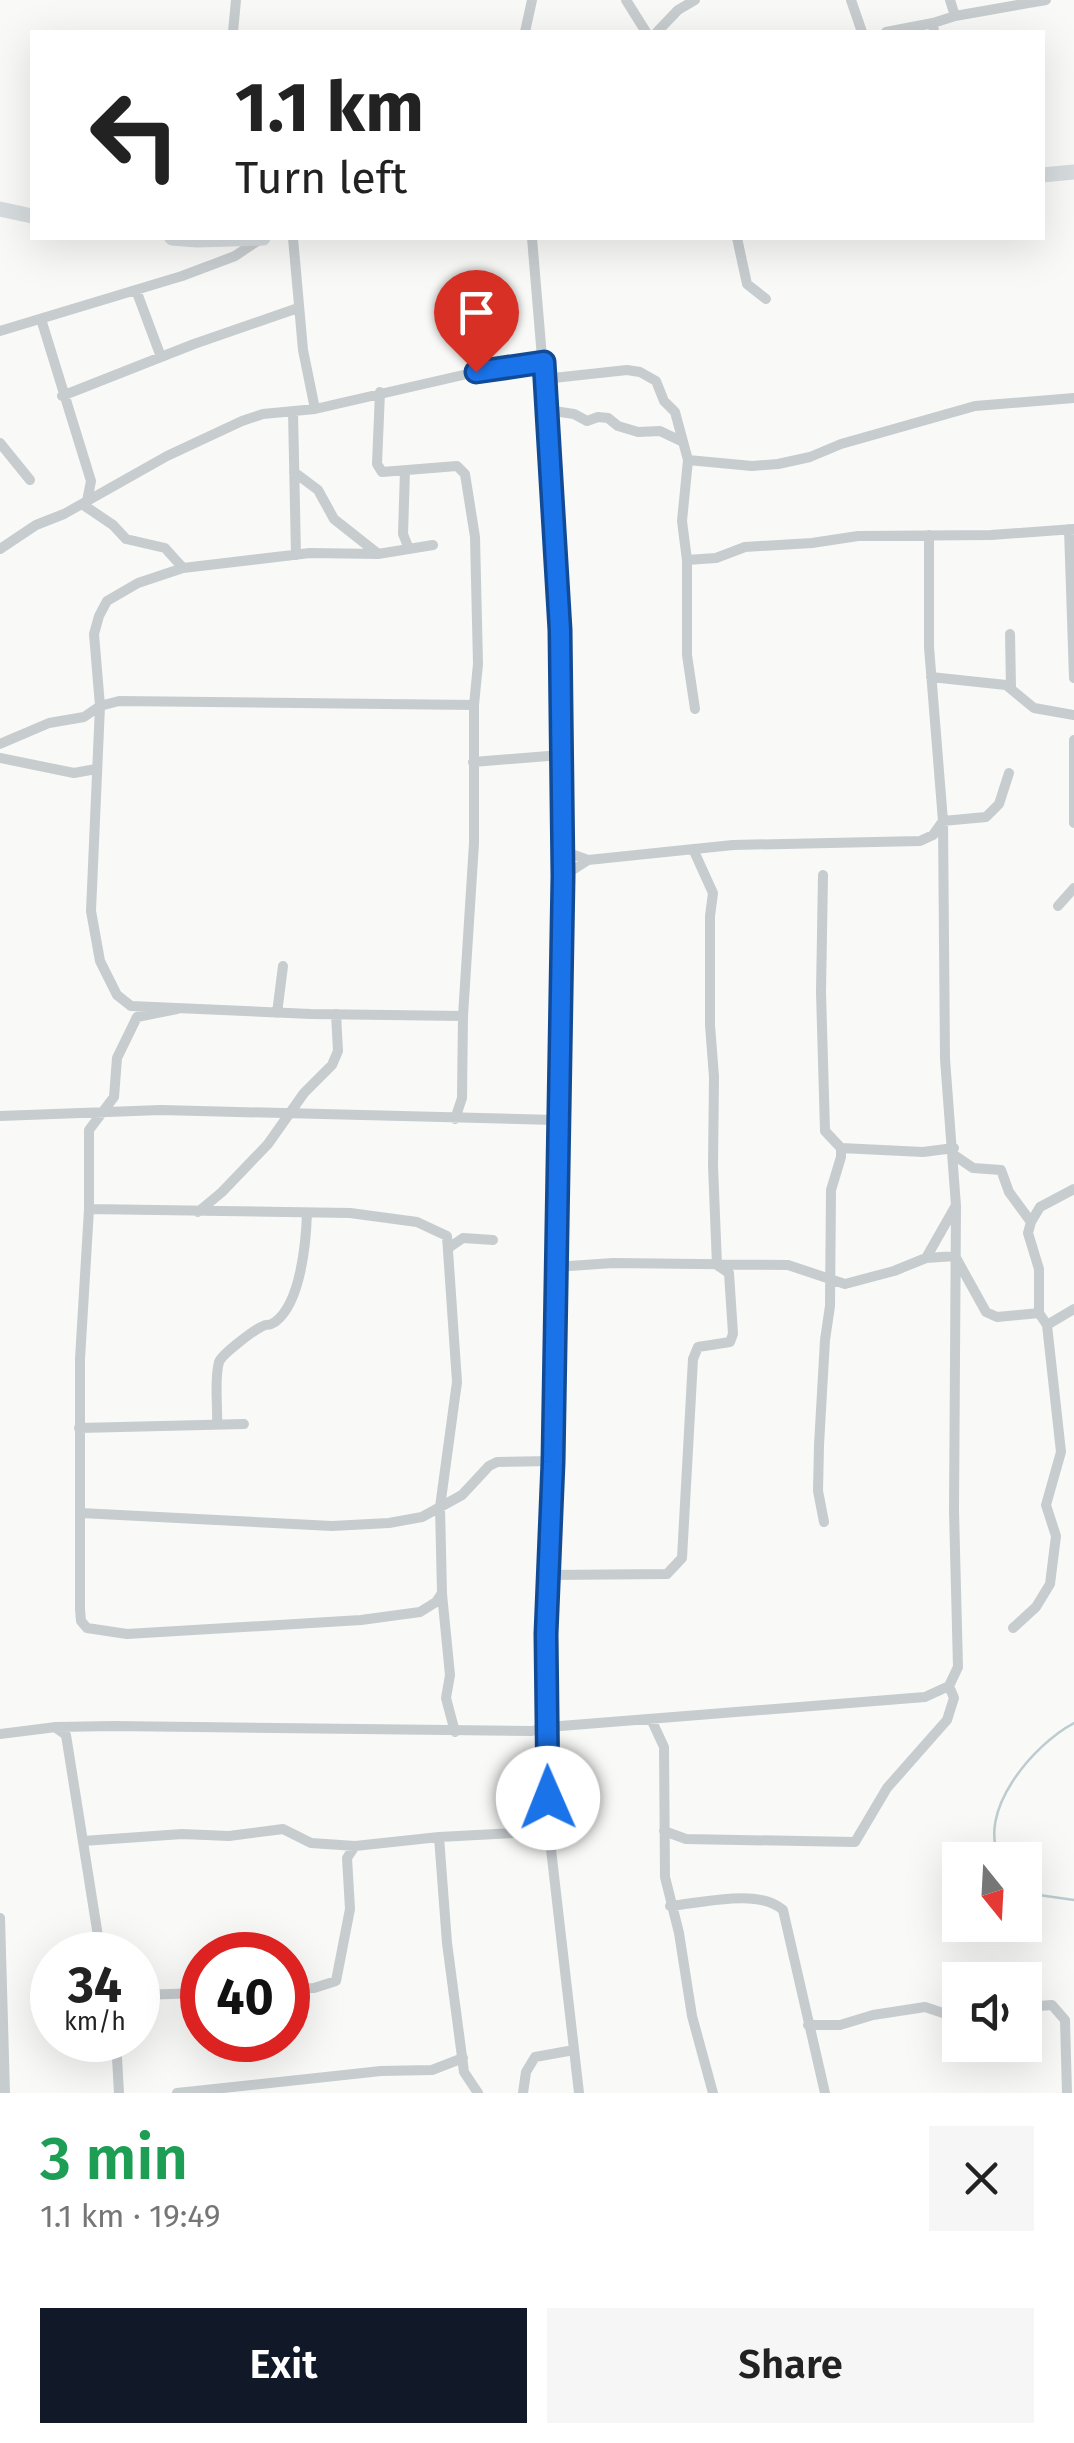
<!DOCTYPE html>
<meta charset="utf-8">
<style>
body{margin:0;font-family:"Fira Sans",sans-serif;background:#f6f6f6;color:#222;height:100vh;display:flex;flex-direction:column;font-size:38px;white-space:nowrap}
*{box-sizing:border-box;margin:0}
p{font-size:32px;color:#767676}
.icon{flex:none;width:55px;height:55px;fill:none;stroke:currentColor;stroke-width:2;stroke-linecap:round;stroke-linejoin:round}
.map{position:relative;height:2093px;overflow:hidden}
.side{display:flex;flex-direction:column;background:#fff;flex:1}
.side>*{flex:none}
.guide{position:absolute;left:30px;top:30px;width:1015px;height:210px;border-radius:0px;box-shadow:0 10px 40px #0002;background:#fff;color:#222;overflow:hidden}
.needle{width:65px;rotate:162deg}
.controls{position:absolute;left:942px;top:1842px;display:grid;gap:20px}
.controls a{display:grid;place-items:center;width:100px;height:100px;border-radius:0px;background:#fff;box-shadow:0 10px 40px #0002;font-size:50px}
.speed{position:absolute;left:30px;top:1932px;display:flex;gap:20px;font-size:50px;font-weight:700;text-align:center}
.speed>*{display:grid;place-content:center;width:130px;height:130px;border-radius:50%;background:#fff;box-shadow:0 10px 40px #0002;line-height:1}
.speed small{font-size:25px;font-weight:400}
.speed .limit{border:15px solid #d22;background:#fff;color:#111}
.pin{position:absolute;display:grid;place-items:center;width:85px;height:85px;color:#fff;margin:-102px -42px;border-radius:50% 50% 50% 0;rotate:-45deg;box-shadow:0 0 10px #0007}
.pin .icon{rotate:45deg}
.me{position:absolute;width:110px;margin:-55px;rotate:359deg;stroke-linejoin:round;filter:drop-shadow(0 0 8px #0008)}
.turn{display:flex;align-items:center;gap:35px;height:210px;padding:0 40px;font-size:45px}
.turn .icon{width:130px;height:130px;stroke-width:2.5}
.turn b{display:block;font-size:70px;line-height:85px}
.round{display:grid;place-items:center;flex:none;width:105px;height:105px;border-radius:0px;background:#f6f6f6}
.head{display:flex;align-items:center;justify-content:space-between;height:170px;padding:0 40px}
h1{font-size:60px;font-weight:600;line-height:75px;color:#1e9e55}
.cta{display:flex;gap:20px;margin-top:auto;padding:20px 40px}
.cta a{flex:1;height:115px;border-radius:0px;background:#111827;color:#fff;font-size:40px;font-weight:600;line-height:115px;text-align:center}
.cta a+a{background:#f6f6f6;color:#222}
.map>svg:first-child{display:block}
</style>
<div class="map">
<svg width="1074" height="2093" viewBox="0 0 1074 2093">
<rect width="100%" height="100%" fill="#f9f9f7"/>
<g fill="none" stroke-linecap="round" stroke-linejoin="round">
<path stroke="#bdcccf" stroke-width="2.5" d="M1001 1860C974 1813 1034 1744 1074 1723
M1025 1893 1074 1900"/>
<path stroke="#c7cccf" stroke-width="10" d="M626 0 646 32
M851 0 862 32
M955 16 1046 0
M233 32 236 0
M525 32 532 0
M657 32 678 10 695 0
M886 32 933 23
M934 32 933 23 955 16 950 0
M293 238 303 350 315 409
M532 238 548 429 561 630 562 711 563 876 556 1120 553 1461 546 1633 548 1823 579 2093
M737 238 747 284 766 299
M136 290 161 357
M41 319 91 481 87 501
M0 331 182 276 235 256 262 238
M544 379 627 370 640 372 656 381 664 401 675 412 688 460 682 521 687 560V655L695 709
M380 392 377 464 382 472 457 466 465 474 475 537 478 664 474 705V843L463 1016 462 1098 455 1119
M62 396 194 344 298 308
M547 410 574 414 587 421 598 417 608 418 618 426 638 432 660 431 681 441
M293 411 296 555
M0 443 30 480
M688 460 752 466 778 464 810 457 841 444 975 406 1074 398
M405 471 403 534 409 549
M294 472 318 490 334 519 377 553
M82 504 113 525 126 539 165 548 183 568
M1069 529 1074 678
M0 549 36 525 64 514 167 456 242 421 263 414 315 409 476 372 544 363
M687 560 716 558 745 547 812 543 858 536 991 535 1074 529
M1010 634 1011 688
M931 677 1006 685 1034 708 1074 715
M1074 740V823
M0 744 49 723 84 717 100 706 94 634 99 616 107 601 138 583 183 568 310 553 378 554 433 545
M0 758 74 773 96 769
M473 762 561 755
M563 851 588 860 733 845 920 841 933 835 943 821 986 817 999 804 1009 773
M823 875 821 992 825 1131 841 1148V1157L831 1190 830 1306 825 1340 819 1445 818 1491 824 1522
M563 876 588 860
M1058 906 1074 888
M277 1013 283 966
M463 1016 311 1014 131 1006 117 995 100 961 91 911 100 706 119 701 474 705
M0 1116 161 1110 556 1120
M841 1148 923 1152 954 1148
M954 1155 973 1168 1001 1170 1009 1192 1031 1222 1028 1233 1039 1269V1313L1047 1325 1061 1452 1046 1505 1056 1536 1050 1584 1036 1607 1013 1628
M89 1209 80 1359V1609L81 1621 87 1628 127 1634 361 1620 420 1612 436 1602 442 1593 440 1507 457 1382 447 1236 417 1222 350 1213 89 1209V1130L114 1097 117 1058 137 1017 177 1009
M198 1212 222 1192 268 1144 304 1093 332 1065 338 1051 336 1014
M1031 1222 1040 1207 1074 1189
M450 1247 463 1238 493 1240
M926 1258 955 1207
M555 1267 613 1263 788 1265 845 1284 894 1271 926 1258 955 1256 986 1312 997 1317 1039 1313
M1047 1325 1074 1309
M217 1424C218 1406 214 1380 219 1362 222 1354 253 1331 261 1327 270 1322 265 1328 275 1322 301 1303 306 1242 307 1213
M79 1428 244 1424
M81 1513 332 1526 389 1523 422 1517 462 1495 489 1466 497 1462 553 1461
M549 1575 667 1574 682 1558 693 1359 698 1347 730 1342 733 1334 729 1273 717 1265 713 1166 714 1077 710 1025V916L713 893 693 849
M442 1594 450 1675 446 1698 455 1732
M651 1719 664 1747 665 1877 679 1933 692 2016 713 2093
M56 1728 66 1735 101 1955
M0 1734 56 1727 114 1726 532 1731 548 1727 925 1697 949 1686 958 1667 954 1511 956 1206 945 1059 943 821 929 647V535
M664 1831 686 1839 855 1842 887 1788 947 1720 954 1698 949 1686
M439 1837 447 1943 464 2072 478 2093
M83 1841 182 1834 229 1836 283 1829 311 1843 355 1846 439 1837 533 1832 548 1823
M670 1906C702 1903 759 1888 783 1910L825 2093
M0 1918 5 2093
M288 1989 314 1988 336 1981 350 1909 347 1858 355 1846
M138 1995 202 1993
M1025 2007 1052 2005 1065 2020 1067 2093
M808 2025H840L873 2015 925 2007 943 2013H960
M116 2040 119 2093
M177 2093 381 2071 432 2070 463 2058
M523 2093 526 2072 535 2057 574 2050"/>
<path stroke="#d6dbde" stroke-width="15" d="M1042 175 1074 172
M0 209 32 216
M172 238 197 240 263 238"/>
</g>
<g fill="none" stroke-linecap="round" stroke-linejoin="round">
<g stroke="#114b97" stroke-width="25">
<path id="route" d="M476 372 544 362 560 630 563 876 553 1462 546 1634 548 1798"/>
</g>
<use href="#route" stroke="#1a73e8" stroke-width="18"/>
</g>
</svg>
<div class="controls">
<a><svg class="needle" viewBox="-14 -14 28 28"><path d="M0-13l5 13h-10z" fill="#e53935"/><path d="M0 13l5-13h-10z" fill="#767676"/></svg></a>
<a><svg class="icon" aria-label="sound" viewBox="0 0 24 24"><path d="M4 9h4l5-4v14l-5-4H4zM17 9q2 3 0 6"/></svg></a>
</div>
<div class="speed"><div>34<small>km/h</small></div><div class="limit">40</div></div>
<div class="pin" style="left:476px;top:372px;background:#d93025"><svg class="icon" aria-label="arrive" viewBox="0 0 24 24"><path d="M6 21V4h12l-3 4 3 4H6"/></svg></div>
<svg class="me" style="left:548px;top:1798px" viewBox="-20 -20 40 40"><circle r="19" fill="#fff"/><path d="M0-13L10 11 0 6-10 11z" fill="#1a73e8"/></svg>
<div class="guide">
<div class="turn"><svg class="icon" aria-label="left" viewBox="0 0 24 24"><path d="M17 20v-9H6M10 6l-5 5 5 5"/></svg><div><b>1.1 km</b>Turn left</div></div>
</div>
</div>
<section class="side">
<div class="head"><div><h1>3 min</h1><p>1.1 km · 19:49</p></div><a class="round"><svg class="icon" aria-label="close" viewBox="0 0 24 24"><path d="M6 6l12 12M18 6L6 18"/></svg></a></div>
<div class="cta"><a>Exit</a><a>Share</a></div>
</section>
